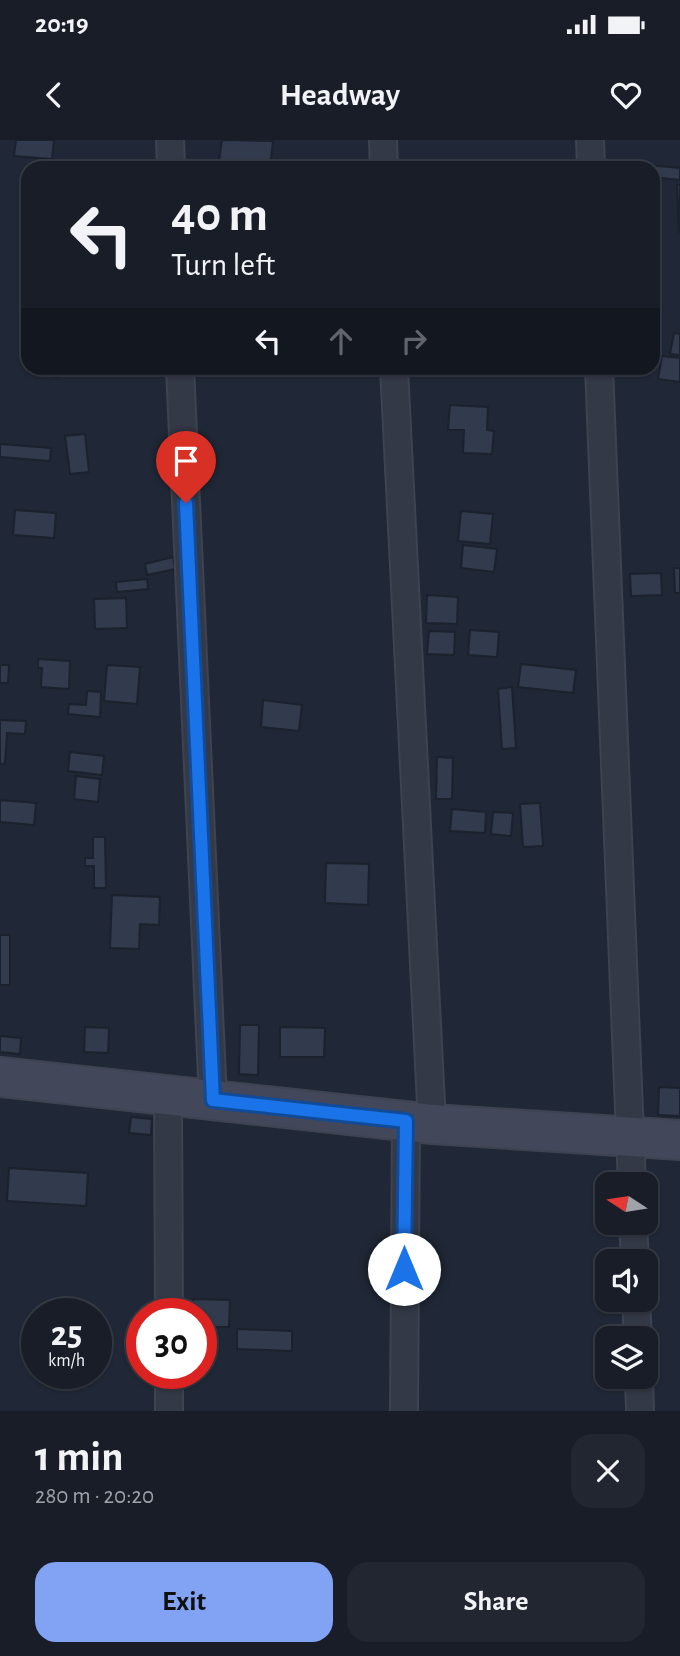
<!DOCTYPE html>
<meta charset="utf-8">
<style>
body{margin:0;font-family:"Alegreya Sans",sans-serif;background:#212630;color:#f1f3f6;height:100vh;display:flex;flex-direction:column;font-size:26px;white-space:nowrap}
*{box-sizing:border-box;margin:0}
p{font-size:23px;color:#9fa2a8}
.icon{flex:none;width:38px;height:38px;fill:none;stroke:currentColor;stroke-width:2;stroke-linecap:round;stroke-linejoin:round}
.map{position:relative;height:1271px;overflow:hidden}
.panel{display:flex;flex-direction:column;background:#181d28;flex:1}
.panel>*{flex:none}
.hud{position:absolute;left:21px;top:21px;width:639px;height:214px;border-radius:21px;box-shadow:0 2px 5px #0004,0 0 0 2px #363b45;background:#181d28;color:#f1f3f6;overflow:hidden}
.needle{width:46px;rotate:282deg}
.tools{position:absolute;left:595px;top:1032px;display:grid;gap:14px}
.tools a{display:grid;place-items:center;width:63px;height:63px;border-radius:14px;background:#181d28;box-shadow:0 2px 5px #0004,0 0 0 2px #363b45;font-size:35px}
.speed{position:absolute;left:21px;top:1158px;display:flex;gap:14px;font-size:35px;font-weight:700;text-align:center}
.speed>*{display:grid;place-content:center;width:91px;height:91px;border-radius:50%;background:#181d28;box-shadow:0 2px 5px #0004,0 0 0 2px #363b45;line-height:1}
.speed small{font-size:18px;font-weight:400}
.speed .limit{border:10px solid #d22;background:#fff;color:#111}
.pin{position:absolute;display:grid;place-items:center;width:60px;height:60px;color:#fff;margin:-72px -30px;border-radius:50% 50% 50% 0;rotate:-45deg;box-shadow:0 0 7px #0007}
.pin .icon{rotate:45deg}
.me{position:absolute;width:77px;margin:-38px;rotate:0deg;stroke-linejoin:round;filter:drop-shadow(0 0 5px #0008)}
.turn{display:flex;align-items:center;gap:24px;height:147px;padding:0 35px;font-size:32px}
.turn .icon{width:91px;height:91px;stroke-width:2.5}
.turn b{display:block;font-size:49px;line-height:60px}
.lanes{display:flex;align-items:center;height:66px;padding:0 35px;background:#0003;justify-content:center;gap:35px;direction:ltr}
.lanes .off{opacity:.35}
.round{display:grid;place-items:center;flex:none;width:74px;height:74px;border-radius:21px;background:#212630}
.summary{display:flex;align-items:center;justify-content:space-between;height:119px;padding:0 35px}
h1{font-size:42px;font-weight:600;line-height:52px}
.action{display:flex;gap:14px;margin-top:auto;padding:14px 35px}
.action a{flex:1;height:80px;border-radius:21px;background:#82a2f4;color:#111;font-size:28px;font-weight:600;line-height:80px;text-align:center}
.action a+a{background:#212630;color:#f1f3f6}
.status{display:flex;justify-content:space-between;align-items:center;height:49px;padding:0 35px;background:#181d28;direction:ltr}
.status svg{height:19px;fill:currentColor}
header{display:flex;justify-content:space-between;align-items:center;height:91px;padding:0 35px;background:#181d28;font-size:32px;font-weight:600}
.map>svg:first-child{display:block}
</style>
<div class="status"><b>20:19</b><svg viewBox="0 0 49 12"><path d="M0 12V9h3v3zM5 12V6h3v6zM10 12V3h3v9zM15 12V0h3v12zM26 1h20v11H26zM47 4h2v5h-2z"/></svg></div>
<header><svg class="icon" aria-label="back" viewBox="0 0 24 24"><path d="M15 5l-7 7 7 7"/></svg>Headway<svg class="icon" aria-label="heart" viewBox="0 0 24 24"><path d="M12 20l-8-8c-3-5 5-10 8-4 3-6 11-1 8 4z"/></svg></header>
<div class="map">
<svg width="680" height="1271" viewBox="0 0 680 1271">
<rect width="100%" height="100%" fill="#202736"/>
<path fill="#323b4d" stroke="#1b212d" stroke-width="2" d="M16 0H54L52 19 14 16Z
M222 0 273 1 270 28H218Z
M626 23 680 28V40L653 37V28H626Z
M677 45H680L679 93Z
M674 193 680 194V215L670 214Z
M662 216 680 218V242L658 239Z
M30 228H59L58 237 29 233Z
M450 265 488 267 487 290 494 291 492 314 463 313 464 290H448Z
M85 294 89 332 70 334 65 296Z
M0 304 51 308 50 321 0 317Z
M15 370 56 373 54 398 13 395Z
M461 371 493 374 490 404 458 401Z
M463 405 497 409 494 432 461 428Z
M173 417 175 429 147 435 145 424Z
M674 428H680V453H675Z
M661 433 662 455 631 456 630 434Z
M147 439 148 449 117 452 116 442Z
M427 455 458 457 457 484 426 483Z
M126 458 127 488 95 489 94 459Z
M470 490 499 492 497 517 468 515Z
M429 491 455 492 454 515 427 514Z
M38 519 70 521 69 549 41 547 42 528H38Z
M521 524 576 530 573 553 518 547Z
M0 525H9L8 543H0Z
M107 525 140 527 137 564 104 561Z
M512 547 516 608 502 609 498 549Z
M87 551 101 552 100 577 68 574 69 564 86 565Z
M263 560 302 565 299 591 261 587Z
M0 580 26 581 25 594 7 593 5 624H0Z
M70 612 104 616 102 635 68 631Z
M437 617 453 618 452 659H436Z
M76 636 100 639 98 662 74 659Z
M0 660 36 663 34 685 0 682Z
M540 663 543 706 523 707 520 664Z
M452 669 486 672 485 693 450 691Z
M493 672 513 673 511 696 491 694Z
M93 697H105L106 748H94V726H85V718H93Z
M326 723 369 724 368 765 325 763Z
M112 755 160 757 159 785 140 784 139 809 110 808Z
M0 795H10V845H0Z
M240 885H259L258 935 239 934Z
M85 887 109 888 108 913 84 912Z
M280 887 325 888 324 917H280Z
M0 896 21 898 20 914 0 912Z
M659 947 680 948V976L658 975Z
M131 977 152 979 151 995 129 993Z
M9 1028 88 1033 86 1066 7 1061Z
M193 1159 230 1160 229 1187H201V1174H193Z
M237 1189 292 1191V1211L237 1209Z"/>
<g fill="none" stroke-linecap="round" stroke-linejoin="round">
<g stroke="#3d4350" stroke-width="30">
<path id="minor" d="M170 0 171 28
M383 0 384 28
M590 0 591 28
M180 228 213 960
M394 228 432 984
M599 228 632 1045
M168 955 169 1174
M633 1083 635 1122
M636 1160 638 1199
M169 1234V1271
M639 1237 640 1271
M404 1271 406 981"/>
</g>
<g stroke="#3d4350" stroke-width="42">
<path id="secondary" d="M0 937 432 984 680 1000"/>
</g>
<use href="#minor" stroke="#343947" stroke-width="26"/>
<use href="#secondary" stroke="#42485a" stroke-width="38"/>
</g>
<g fill="none" stroke-linecap="round" stroke-linejoin="round">
<g stroke="#114b97" stroke-width="18">
<path id="route" d="M186 363 213 960 406 981 404 1129"/>
</g>
<use href="#route" stroke="#1a73e8" stroke-width="12"/>
</g>
</svg>
<div class="tools">
<a><svg class="needle" viewBox="-14 -14 28 28"><path d="M0-13l5 13h-10z" fill="#e53935"/><path d="M0 13l5-13h-10z" fill="#9fa2a8"/></svg></a>
<a><svg class="icon" aria-label="sound" viewBox="0 0 24 24"><path d="M4 9h4l5-4v14l-5-4H4zM17 9q2 3 0 6"/></svg></a>
<a><svg class="icon" aria-label="layers" viewBox="0 0 24 24"><path d="M12 4l9 5-9 5-9-5zM3 14l9 5 9-5"/></svg></a>
</div>
<div class="speed"><div>25<small>km/h</small></div><div class="limit">30</div></div>
<div class="pin" style="left:186px;top:363px;background:#d93025"><svg class="icon" aria-label="arrive" viewBox="0 0 24 24"><path d="M6 21V4h12l-3 4 3 4H6"/></svg></div>
<svg class="me" style="left:404px;top:1129px" viewBox="-20 -20 40 40"><circle r="19" fill="#fff"/><path d="M0-13L10 11 0 6-10 11z" fill="#1a73e8"/></svg>
<div class="hud">
<div class="turn"><svg class="icon" aria-label="left" viewBox="0 0 24 24"><path d="M17 20v-9H6M10 6l-5 5 5 5"/></svg><div><b>40 m</b>Turn left</div></div>
<div class="lanes"><svg class="icon" aria-label="left" viewBox="0 0 24 24"><path d="M17 20v-9H6M10 6l-5 5 5 5"/></svg><svg class="icon off" aria-label="ahead" viewBox="0 0 24 24"><path d="M12 20V5M6 11l6-6 6 6"/></svg><svg class="icon off" aria-label="right" viewBox="0 0 24 24"><path d="M7 20v-9h11M14 6l5 5-5 5"/></svg></div>
</div>
</div>
<section class="panel">
<div class="summary"><div><h1>1 min</h1><p>280 m · 20:20</p></div><a class="round"><svg class="icon" aria-label="close" viewBox="0 0 24 24"><path d="M6 6l12 12M18 6L6 18"/></svg></a></div>
<div class="action"><a>Exit</a><a>Share</a></div>
</section>
